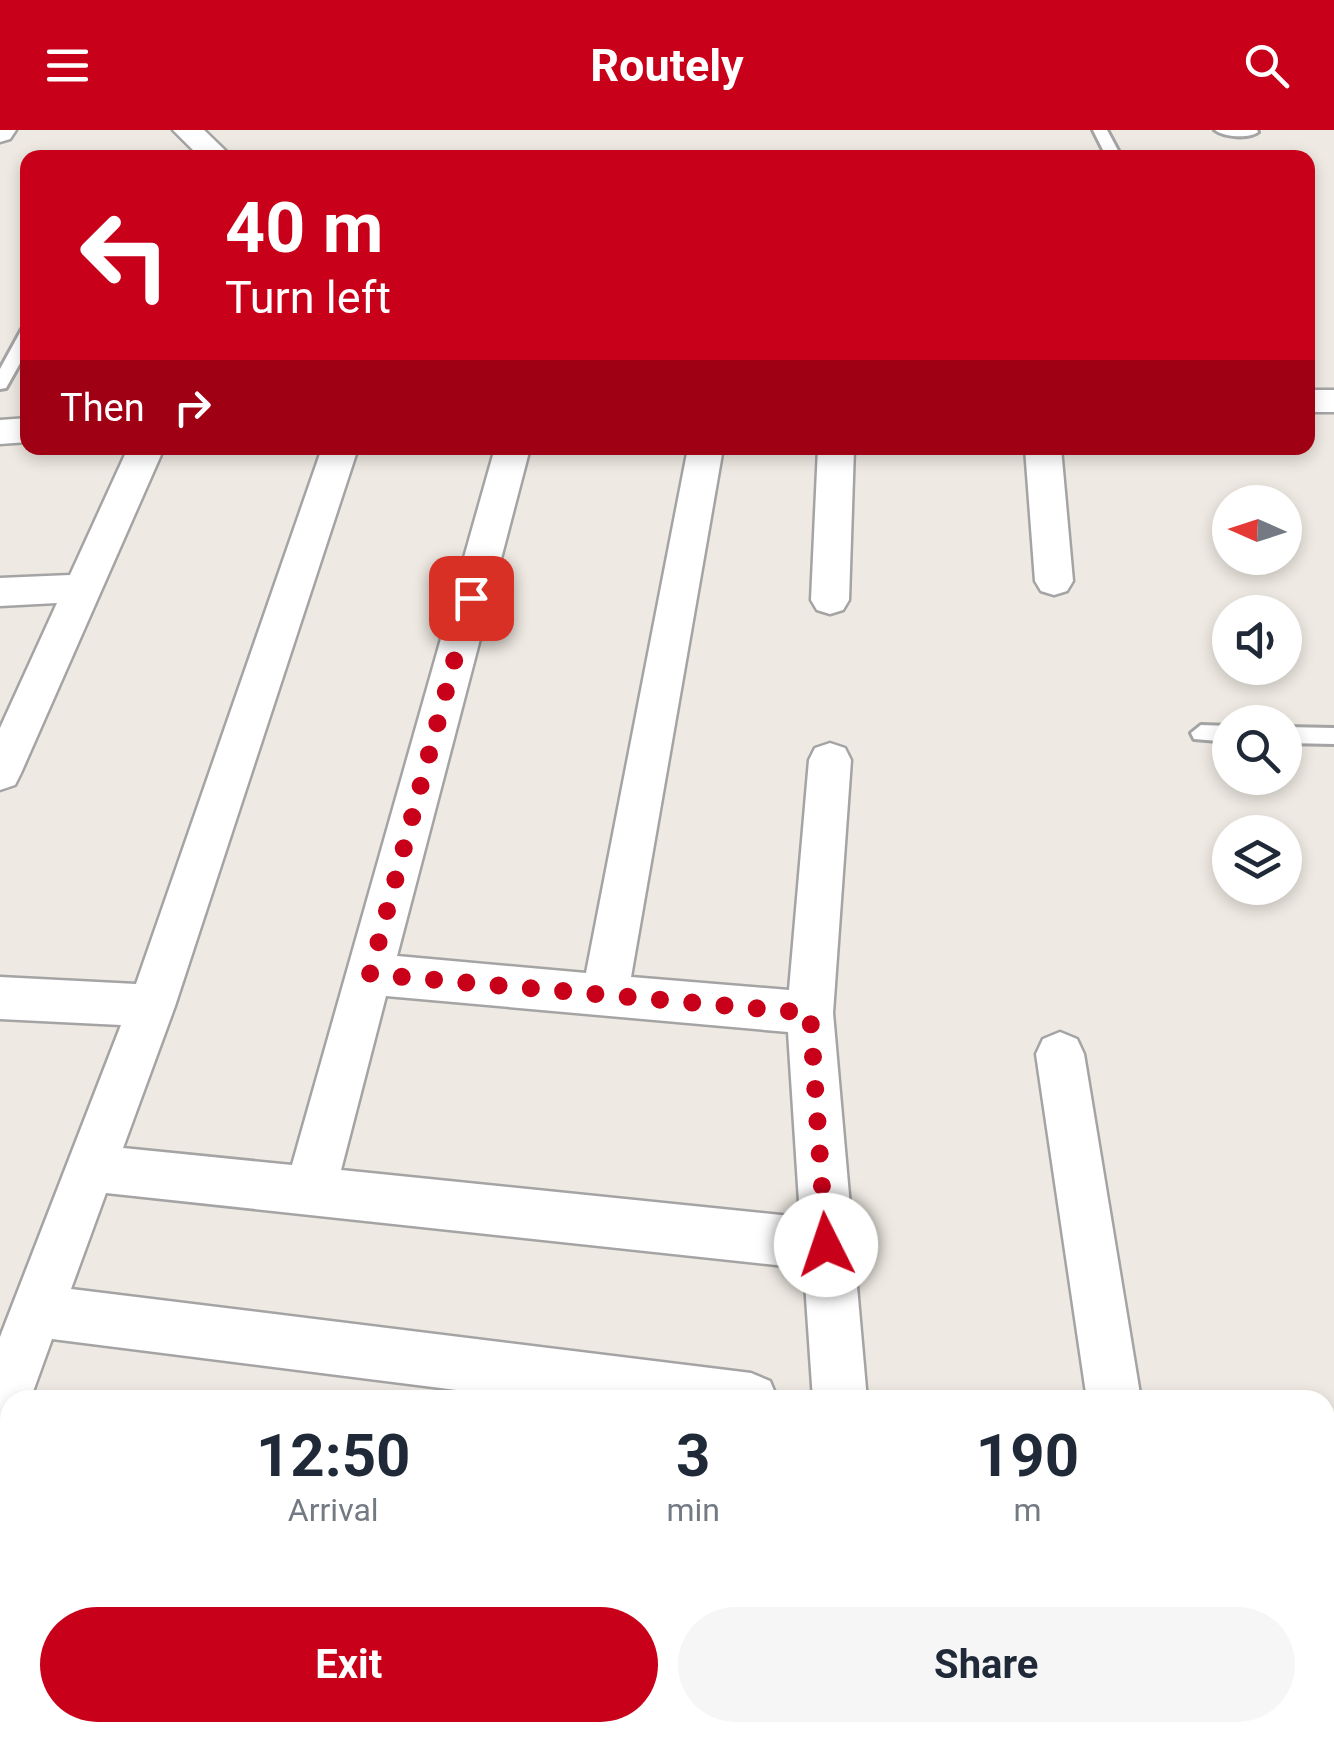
<!DOCTYPE html>
<style>
body{margin:0;font-family:Roboto,sans-serif;background:#f6f6f7;color:#1f2937;height:100vh;display:flex;flex-direction:column;font-size:38px;white-space:nowrap}
*{box-sizing:border-box;margin:0}
p{font-size:32px;color:#747a83}
.icon{flex:none;width:55px;height:55px;fill:none;stroke:currentColor;stroke-width:2;stroke-linecap:round;stroke-linejoin:round}
.map{position:relative;flex:1;overflow:hidden}
.panel{position:absolute;left:0px;top:1260px;width:1335px;height:352px;display:flex;flex-direction:column;background:#fff;border-radius:30px 30px 0 0;box-shadow:0 5px 15px #0003}
.panel>*{flex:none}
.hud{position:absolute;left:20px;top:20px;width:1295px;height:305px;border-radius:20px;box-shadow:0 5px 15px #0003;background:#c90019;color:#fff;overflow:hidden}
.needle{width:65px;rotate:273deg}
.tools{position:absolute;left:1212px;top:355px;display:grid;gap:20px}
.tools a{display:grid;place-items:center;width:90px;height:90px;border-radius:50%;background:#fff;box-shadow:0 5px 15px #0003;font-size:50px}
.pin{position:absolute;display:grid;place-items:center;width:85px;height:85px;color:#fff;margin:-42px;border-radius:20px;box-shadow:0 5px 15px #0006}
.me{position:absolute;width:110px;margin:-55px;rotate:356deg;stroke-linejoin:round;filter:drop-shadow(0 0 8px #0008)}
.turn{display:flex;align-items:center;gap:35px;height:210px;padding:0 40px;font-size:45px}
.turn .icon{width:130px;height:130px;stroke-width:2.5}
.turn b{display:block;font-size:70px;line-height:85px}
.then{display:flex;align-items:center;height:95px;padding:0 40px;background:#0003;gap:20px;font-size:38px}
.eta{display:flex;justify-content:space-evenly;align-items:center;height:170px;text-align:center}
.eta b{font-size:60px;font-weight:700;line-height:70px}
.action{display:flex;gap:20px;margin-top:auto;padding:20px 40px}
.action a{flex:1;height:115px;border-radius:60px;background:#c90019;color:#fff;font-size:40px;font-weight:700;line-height:115px;text-align:center}
.action a+a{background:#f6f6f7;color:#1f2937}
header{display:flex;justify-content:space-between;align-items:center;height:130px;padding:0 40px;background:#c90019;color:#fff;font-size:45px;font-weight:700}
.map>svg:first-child{display:block}
</style>
<header><svg class="icon" aria-label="menu" viewBox="0 0 24 24"><path d="M4 6h16M4 12h16M4 18h16"/></svg>Routely<svg class="icon" aria-label="search" viewBox="0 0 24 24"><circle cx="10" cy="10" r="6"/><path d="M15 15l6 6"/></svg></header>
<div class="map">
<svg width="1334" height="1612" viewBox="0 0 1334 1612">
<rect width="100%" height="100%" fill="#eee9e2"/>
<path fill="#c6bab6" stroke="#c0ada4" stroke-width="2.5" d="M222 1602H350L348 1612H220Z
M704 1602H784L783 1612Z"/>
<g fill="none" stroke-linecap="round" stroke-linejoin="round">
<g stroke="#a4a4a4" stroke-width="6">
<path id="service" d="M1093 0H1107L1122 28H1107Z
M1215 0H1257L1258 2C1249 9 1224 7 1215 0Z
M28 198V219L6 258 0 259V239L22 199Z
M1201 595 1230 596V612L1194 609 1191 603Z
M1285 597 1334 598V614L1285 613Z"/>
</g>
<g stroke="#a4a4a4" stroke-width="5">
<path id="minor" d="M0 0H16L10 9 0 12Z
M173 0H204L233 28H201Z
M1308 260H1334V282H1308Z
M28 288V312L0 314V290Z
M128 318H164L21 643 15 655 0 660V598L57 473 0 476V448L70 445Z
M322 318H358L175 876 123 1018 292 1035 495 318H530L397 826 586 843 688 318H723L631 847 789 860 809 630 815 618 830 613 845 618 851 630 833 883 867 1270H813L804 1138 106 1063 71 1159 751 1243 770 1251 778 1270H535L52 1209 30 1270H10V1300L0 1304V1207L121 895 0 889V847L136 854ZM386 866 788 902 800 1087 341 1040Z
M818 318H854L849 470 843 480 830 484 817 480 811 470Z
M1025 318H1061L1073 451 1067 461 1054 465 1041 461 1035 451Z
M1060 902 1077 909 1084 924 1141 1270H1087L1036 924 1043 909Z
M173 1602H234L233 1612H171Z
M496 1602H557L556 1612H494Z
M816 1602H878V1612H816Z
M1135 1602H1197L1198 1612H1136Z"/>
</g>
<use href="#service" fill="#fff" fill-rule="evenodd"/>
<use href="#minor" fill="#fff" fill-rule="evenodd"/>
</g>
<g fill="none" stroke-linecap="round" stroke-linejoin="round">
<path stroke="#c90019" stroke-width="18" stroke-dasharray="0 32.4" d="M471 468 370 844 810 883 826 1115"/>
</g>
</svg>
<div class="tools">
<a><svg class="needle" viewBox="-14 -14 28 28"><path d="M0-13l5 13h-10z" fill="#e53935"/><path d="M0 13l5-13h-10z" fill="#747a83"/></svg></a>
<a><svg class="icon" aria-label="sound" viewBox="0 0 24 24"><path d="M4 9h4l5-4v14l-5-4H4zM17 9q2 3 0 6"/></svg></a>
<a><svg class="icon" aria-label="search" viewBox="0 0 24 24"><circle cx="10" cy="10" r="6"/><path d="M15 15l6 6"/></svg></a>
<a><svg class="icon" aria-label="layers" viewBox="0 0 24 24"><path d="M12 4l9 5-9 5-9-5zM3 14l9 5 9-5"/></svg></a>
</div>
<div class="pin" style="left:471px;top:468px;background:#d93025"><svg class="icon" aria-label="arrive" viewBox="0 0 24 24"><path d="M6 21V4h12l-3 4 3 4H6"/></svg></div>
<svg class="me" style="left:826px;top:1115px" viewBox="-20 -20 40 40"><circle r="19" fill="#fff"/><path d="M0-13L10 11 0 6-10 11z" fill="#c90019"/></svg>
<div class="hud">
<div class="turn"><svg class="icon" aria-label="left" viewBox="0 0 24 24"><path d="M17 20v-9H6M10 6l-5 5 5 5"/></svg><div><b>40 m</b>Turn left</div></div>
<div class="then">Then<svg class="icon" aria-label="right" viewBox="0 0 24 24"><path d="M7 20v-9h11M14 6l5 5-5 5"/></svg></div>
</div>
<section class="panel">
<div class="eta">
<div><b>12:50</b><p>Arrival</p></div>
<div><b>3</b><p>min</p></div>
<div><b>190</b><p>m</p></div>
</div>
<div class="action"><a>Exit</a><a>Share</a></div>
</section>
</div>
